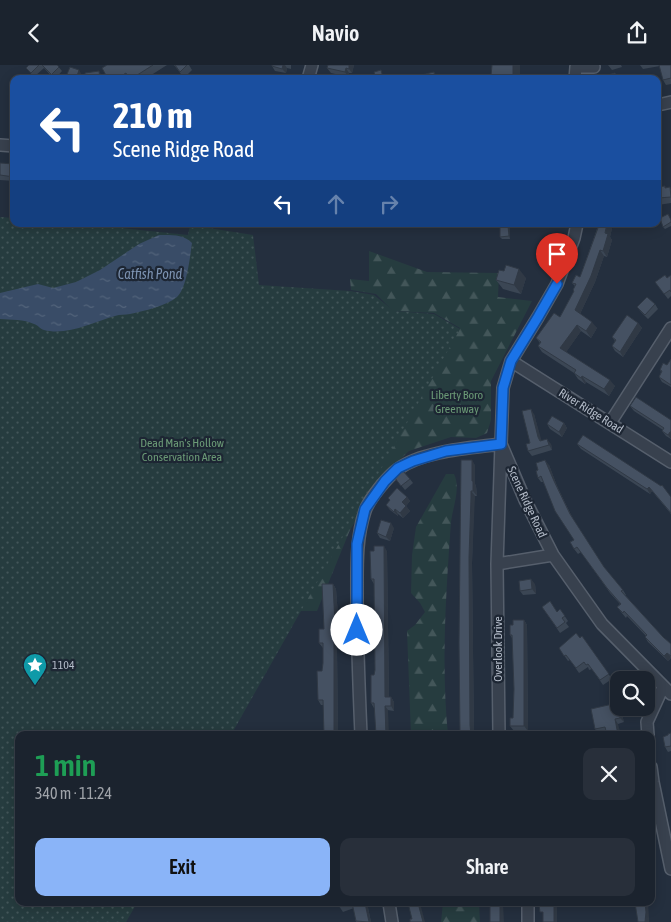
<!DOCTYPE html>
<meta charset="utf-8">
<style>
body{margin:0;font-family:"Asap Condensed",sans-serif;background:#282f3a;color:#f1f3f6;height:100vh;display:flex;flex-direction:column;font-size:19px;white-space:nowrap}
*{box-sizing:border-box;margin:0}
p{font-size:16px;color:#a0a4aa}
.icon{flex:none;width:28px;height:28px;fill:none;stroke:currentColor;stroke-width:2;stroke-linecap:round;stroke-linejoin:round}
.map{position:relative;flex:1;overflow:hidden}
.details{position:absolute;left:15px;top:666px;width:640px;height:175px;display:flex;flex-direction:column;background:#1b232e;border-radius:10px;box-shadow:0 2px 12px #0003,0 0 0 1px #39404a}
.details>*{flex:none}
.top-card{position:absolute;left:10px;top:10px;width:651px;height:152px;border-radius:10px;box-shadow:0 2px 12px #0003,0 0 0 1px #39404a;background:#1a4fa0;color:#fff;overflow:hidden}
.fabs{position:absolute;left:610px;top:606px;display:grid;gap:10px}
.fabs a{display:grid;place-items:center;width:45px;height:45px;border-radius:10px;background:#1b232e;box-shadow:0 2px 12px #0003,0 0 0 1px #39404a;font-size:25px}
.pin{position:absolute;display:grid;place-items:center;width:42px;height:42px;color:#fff;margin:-51px -21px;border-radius:50% 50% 50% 0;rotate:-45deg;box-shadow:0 0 5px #0007}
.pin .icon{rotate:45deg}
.me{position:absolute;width:55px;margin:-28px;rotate:0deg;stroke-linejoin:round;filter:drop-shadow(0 0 4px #0008)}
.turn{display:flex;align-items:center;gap:18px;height:105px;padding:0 20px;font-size:22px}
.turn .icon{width:65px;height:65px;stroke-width:2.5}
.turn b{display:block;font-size:35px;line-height:42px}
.lanes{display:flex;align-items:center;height:48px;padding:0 20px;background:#0003;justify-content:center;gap:25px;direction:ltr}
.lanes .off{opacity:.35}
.round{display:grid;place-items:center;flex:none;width:52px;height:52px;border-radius:10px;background:#282f3a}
.summary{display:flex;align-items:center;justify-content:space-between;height:85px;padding:0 20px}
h1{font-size:30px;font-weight:600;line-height:38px;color:#1e9e55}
.action{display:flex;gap:10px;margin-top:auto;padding:10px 20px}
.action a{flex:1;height:58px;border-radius:10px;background:#8ab4f8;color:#111;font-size:20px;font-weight:600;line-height:58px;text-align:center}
.action a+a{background:#282f3a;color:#f1f3f6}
header{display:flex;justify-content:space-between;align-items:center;height:65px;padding:0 20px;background:#1b232e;font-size:22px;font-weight:600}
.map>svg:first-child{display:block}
</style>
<header><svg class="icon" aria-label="back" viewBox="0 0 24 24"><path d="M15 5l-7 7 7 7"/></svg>Navio<svg class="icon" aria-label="share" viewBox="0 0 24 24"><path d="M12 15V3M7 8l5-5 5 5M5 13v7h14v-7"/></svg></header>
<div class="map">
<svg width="671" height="857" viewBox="0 0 671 857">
<defs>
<pattern id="forest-firs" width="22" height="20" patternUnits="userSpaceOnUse" patternTransform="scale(1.25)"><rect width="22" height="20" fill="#263c3f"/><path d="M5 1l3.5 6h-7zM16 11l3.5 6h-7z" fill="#435659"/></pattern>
<pattern id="park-dots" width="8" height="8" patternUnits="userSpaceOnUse" patternTransform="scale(1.25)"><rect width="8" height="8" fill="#263c3f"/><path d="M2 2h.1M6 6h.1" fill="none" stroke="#435659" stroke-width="1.8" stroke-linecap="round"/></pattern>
<pattern id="water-ripples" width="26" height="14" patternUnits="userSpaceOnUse" patternTransform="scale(1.25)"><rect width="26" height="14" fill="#394c67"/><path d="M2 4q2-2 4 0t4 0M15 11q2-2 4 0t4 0" fill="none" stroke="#53647b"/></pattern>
</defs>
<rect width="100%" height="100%" fill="#242f3e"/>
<path fill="url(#forest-firs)" d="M369 186 427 207 499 208 498 232 532 236 491 316V355L487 368 476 373 451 372 409 386 384 410 350 465 317 546H299L460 263 434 248 393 246 376 229 351 225 350 214 369 216Z
M446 409H454C461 423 453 441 451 457 446 528 441 599 448 670H411L407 566 415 560 425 547 420 538 411 528 412 490 416 462Z
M443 838H479L480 857H441Z"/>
<path fill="url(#park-dots)" d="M0 152 14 153V159H83L188 170 190 160 253 170 259 220 350 226 374 230 394 246 434 249 460 264 231 670H19V838H137L126 857H0Z"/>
<path fill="url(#water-ripples)" d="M159 170C170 170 184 169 192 178 190 191 187 223 177 232 166 241 144 246 130 249 125 250 120 249 115 251 94 257 67 271 44 265 40 264 38 260 34 259 24 254 11 255 0 254V228L38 219 53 223 76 217 100 205 139 179Z"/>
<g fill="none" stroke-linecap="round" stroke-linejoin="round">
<g stroke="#565f6c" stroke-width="14">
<path id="minor" d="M308 14 312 0
M575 14 576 2H594
M658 40 671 37
M0 80 14 81
M577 159 574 173 557 219 538 252 511 296 503 323 501 379 525 435 553 490 602 559 671 629
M511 296 671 397
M610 358 671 263
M497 499 553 490
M361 670C359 623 357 576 357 529 357 501 356 473 365 446 369 434 388 411 398 404 422 386 471 383 501 379L497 499 499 670
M648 670 647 657 663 622
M651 702 653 717 671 804
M389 838 392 857
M528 838V857"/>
</g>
<use href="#minor" stroke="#38414e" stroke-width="11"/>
</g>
<path fill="#3b4654" d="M29 0H57L62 6 55 14H54L44 3 34 12 26 3Z
M107 0H167L145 14H108Z
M174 0H189L192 5 184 13Z
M272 0H291V4L287 3 286 8 275 6 272 1Z
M354 0 352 8H349L348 12 331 8 327 3Z
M492 0H520V14H493L491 11Z
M608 0H621L622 2 612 5Z
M640 0H671V19L666 20 663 15 660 1 643 4Z
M0 98 14 99V116L0 115Z
M658 122 671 124V138L658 140Z
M671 155V161L665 164 663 162Z
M597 159H613L610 172 612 175 607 192 604 191 595 217 580 249 597 263 591 273 581 266 566 287 615 321 609 331 586 317 585 319 578 314 574 308 542 287 538 281 540 278 536 273 560 252 574 226 573 225 575 221 572 218 580 212 598 161Z
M508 161 510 163V174H502L500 172Z
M504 206 526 213 521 229 503 224 496 215Z
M671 210V231L668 234 655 217 667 213Z
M655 239 658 244 648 254 641 247 637 242Z
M638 258 642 263 623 292 615 286 612 281 615 276 612 272Z
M671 294V322L662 317 659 312 661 307 660 305 667 300Z
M630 341 671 355V374L666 371 662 366 663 365 634 346Z
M534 349 541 376 551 379 552 385 532 391 528 386Z
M564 358 567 363 562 372 550 364 547 359Z
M577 379 671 432V449L652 426 650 429 581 384Z
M461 395 475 400V419L476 421 477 431H475L474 437 472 498 474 670H460Z
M549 400 557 421 573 454 605 504 623 525 626 530H625L663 572 671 579V593L668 596 648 577 645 572 646 571 627 551 626 553 621 547 617 542 620 539 610 528 581 487 578 489 574 484V475L543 417H541L538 413Z
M395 413 410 414 413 418 405 425Z
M407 432 410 436 406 441 410 446 403 453 398 449V451L390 445 386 440 390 436 388 433Z
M394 463 390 476 380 473 377 468Z
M387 486 389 632H391L394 637V646L374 643 371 638 375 605 374 519 371 514Z
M333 519 336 524 339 564 337 583 338 670H324V640H321L318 635 323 598V583L319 578 324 564Z
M535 519 536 529 523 530 520 526Z
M542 542 557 547 560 544 568 556 566 558 569 562 560 568Z
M524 555 527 560 528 666H514L510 661 513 653 514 624 512 573 510 570 513 560Z
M582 571 612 614 603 620 592 604 589 605 588 602 579 608 570 595 568 596 559 583Z
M617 638 619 640V642L620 643 624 657 618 659 607 667 598 669 595 664Z
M671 668V686L668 687 665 682 668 670Z
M337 838H367L371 857H356L354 843 343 847Z"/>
<path fill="#303945" d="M283 0H285L287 3 286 8 282 4Z
M349 0H354L352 8 349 4Z
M513 0H520V14H515L513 11Z
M346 3 349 8 348 12 345 7Z
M79 5 82 10 81 14H76Z
M99 6 102 11 103 14H100Z
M434 7 437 11V14H435Z
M607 159H613L610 172 612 175 607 192 603 186Z
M508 161 510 163V174L509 171Z
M600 185 604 191 595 217 579 251 575 245Z
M519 204 526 213 521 229 514 220Z
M592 257 597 263 591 273 586 266Z
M638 258 642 263 623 292 620 287Z
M577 260 581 266 565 289 560 283Z
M582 311 586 317 585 319 581 313Z
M610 315 615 321 609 331 604 324Z
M531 344 534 349 542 377 538 372Z
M564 358 567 363 562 372 559 367Z
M670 367 671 368V374L668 370Z
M547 374 551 379 552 385 549 380Z
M472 395 475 400V419L476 421 477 431 473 426 472 416Z
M545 395 549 400 557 421 573 454 570 449 554 416Z
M649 422 652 426 650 429 647 424Z
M471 426 475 431 472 498 474 670H471L470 660 469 493Z
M407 432 410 436 406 441 410 446 403 453 400 448 402 437Z
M395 444 398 449V451L394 447Z
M391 458 394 463 390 476 386 472Z
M384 481 387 486 389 637 385 632Z
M531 514 535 519 536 529 532 524Z
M333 519 336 524 339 564 337 583 338 670H334Z
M524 555 527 560 528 666 524 661Z
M667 588 671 592 668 596 664 591Z
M391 632 394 637V646L391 641Z
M617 638 619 640V642L620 643 624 657 620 653Z
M385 641 388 645 389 670H386Z
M615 654 618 659 621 670H618Z
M365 838H367L371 857H369Z
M418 838H420L425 857H423Z
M500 838H503L504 857H500Z
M554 838H557V857H554Z
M645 838H648L649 852V857H645Z"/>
<path fill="#455162" stroke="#303945" d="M29 0H39L31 8 26 3Z
M42 0H57L59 2 52 9 53 11Z
M107 0H153L131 14H129L126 8 116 14H108L102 3Z
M175 0H187L180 7Z
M272 0H283L282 4 272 1Z
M328 0H349V4L346 3 345 7 327 3Z
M492 0H513V11H491Z
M659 0H671V13L663 15Z
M70 2 79 5 76 14H65Z
M381 5 383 13 376 14 374 7Z
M99 6 100 14H85V8Z
M434 7 435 14H405Z
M615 8 617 14H605L604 11Z
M0 98 14 99V112L0 110Z
M665 121V123L670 122 671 132 658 133V122Z
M668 149 671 155V157L663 162 660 153Z
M597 159H607L605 168 608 169 603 186 600 185 591 211 575 245 592 257 586 266 577 260 560 283 610 315 604 324 582 311 581 313 574 308 576 305 538 281 541 277 536 273 554 248 560 252 574 226 573 225 576 219 572 218 576 210 580 212 599 160Z
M500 161H508L509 171 500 172Z
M506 200 519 204 514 220 496 215 499 205 504 206Z
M665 210 667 213 671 210V227L670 225 664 229 655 217Z
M647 232 655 239 645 250 637 242Z
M627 250 638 258 620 287 612 281 616 275 612 272Z
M671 294V320L659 312 662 306 660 305 663 298 667 300Z
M636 332 671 355V367H670L668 370 662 366 664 363 630 341Z
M531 344 538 372 540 376 547 374 549 380 528 386 526 379 530 378 522 346Z
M552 351 564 358 559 367 547 359Z
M583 370 661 421 662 420 671 432V448L649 422 647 424 577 379Z
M461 395H472V416H473V426H471V432L469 493 470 660 471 670H460L459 577Z
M545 395 554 416 570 449 604 502 623 525 621 526 663 572 671 579V591L667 588 664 591 645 572 647 570 624 546 623 548 617 542 621 539 607 523 577 482 574 484 570 477 574 475 555 446 541 411 538 413 536 406 538 405 536 398Z
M403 406 410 414 401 421 395 413Z
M397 423 407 432 402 437 406 441 400 448 395 444 394 447 386 440 390 435 388 433Z
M381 455 391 458 386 472 377 468Z
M374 481H384L385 632H391V641H385L386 670H376L374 638H371V610H374L375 605 374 516V514H371L370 486H374Z
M531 514 532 524 520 526 519 516Z
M322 519H333L335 559 334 578V670H324L323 635H318L317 606H322L323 598V578H319V564H324Z
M550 536 557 547 560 544 565 551 562 553 565 557 557 563 542 542Z
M513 555H524V661H510V653H513L514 624 512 570H510V560H513Z
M576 568 580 573 582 571 609 609 600 615 588 599 586 600 584 597 576 603 566 590 564 591 559 583Z
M619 616V629H616L614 617Z
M617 638 620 653 615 654 618 670H607L605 662 595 664 591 644Z
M671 668V681L665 682 663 672 668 670V669Z
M337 838H365L369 857 356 856 352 838 339 842Z
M408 838H418L423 857H410V854H412Z
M490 838H500V857H490Z
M543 838H554V857H543V847H540L539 840H543Z
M635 838H645L646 847 645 857H638Z"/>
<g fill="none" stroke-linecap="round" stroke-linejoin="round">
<g stroke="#114b97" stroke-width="12">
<path id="route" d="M357 565V479L365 444 385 416 398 403 413 396 446 386 501 379 503 323 511 296 538 252 557 219"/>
</g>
<use href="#route" stroke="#1a73e8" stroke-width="9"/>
</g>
<defs>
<g id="sight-pin" transform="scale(1.25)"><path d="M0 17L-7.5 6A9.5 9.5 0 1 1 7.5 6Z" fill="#0f9aa8" stroke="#1d2633"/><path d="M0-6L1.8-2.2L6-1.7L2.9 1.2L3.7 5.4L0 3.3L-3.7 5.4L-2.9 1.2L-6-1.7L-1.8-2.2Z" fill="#fff"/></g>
</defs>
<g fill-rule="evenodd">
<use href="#sight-pin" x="35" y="600"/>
</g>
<g text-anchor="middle" stroke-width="4.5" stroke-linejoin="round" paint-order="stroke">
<g font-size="12" fill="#6b9a76" stroke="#1d2633">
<text x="457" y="334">Liberty Boro<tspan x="457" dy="14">Greenway</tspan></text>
<text x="182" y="382">Dead Man's Hollow<tspan x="182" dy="14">Conservation Area</tspan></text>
</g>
<g font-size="12" fill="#b4bcc9" stroke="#1d2633">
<text transform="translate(591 346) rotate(32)" y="4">River Ridge Road</text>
<text transform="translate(527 437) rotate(65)" y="4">Scene Ridge Road</text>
<text transform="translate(498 584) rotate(-90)" y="4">Overlook Drive</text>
</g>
<g font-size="12" fill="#b4bcc9" stroke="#1d2633" text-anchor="start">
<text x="52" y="604">1104</text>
</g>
<g font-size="14" font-style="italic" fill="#7c92b1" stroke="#1d2633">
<text x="150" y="214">Catfish Pond</text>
</g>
</g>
</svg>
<div class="fabs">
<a><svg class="icon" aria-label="search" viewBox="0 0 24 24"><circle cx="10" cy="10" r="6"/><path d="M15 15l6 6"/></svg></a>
</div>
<div class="pin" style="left:557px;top:219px;background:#d93025"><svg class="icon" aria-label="arrive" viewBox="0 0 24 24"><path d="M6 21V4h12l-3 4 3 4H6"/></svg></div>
<svg class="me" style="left:357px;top:565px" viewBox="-20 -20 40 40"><circle r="19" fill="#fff"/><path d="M0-13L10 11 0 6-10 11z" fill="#1a73e8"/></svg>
<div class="top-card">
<div class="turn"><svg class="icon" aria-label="left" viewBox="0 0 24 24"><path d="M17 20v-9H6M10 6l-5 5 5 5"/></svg><div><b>210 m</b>Scene Ridge Road</div></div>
<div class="lanes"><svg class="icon" aria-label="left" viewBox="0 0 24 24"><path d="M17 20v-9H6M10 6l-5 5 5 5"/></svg><svg class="icon off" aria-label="ahead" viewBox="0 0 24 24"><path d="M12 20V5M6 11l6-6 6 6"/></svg><svg class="icon off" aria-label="right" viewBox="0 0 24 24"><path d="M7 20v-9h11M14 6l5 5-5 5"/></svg></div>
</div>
<section class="details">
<div class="summary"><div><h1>1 min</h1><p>340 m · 11:24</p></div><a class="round"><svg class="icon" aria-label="close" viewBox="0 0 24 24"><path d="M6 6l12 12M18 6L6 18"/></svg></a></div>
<div class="action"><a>Exit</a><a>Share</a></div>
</section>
</div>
